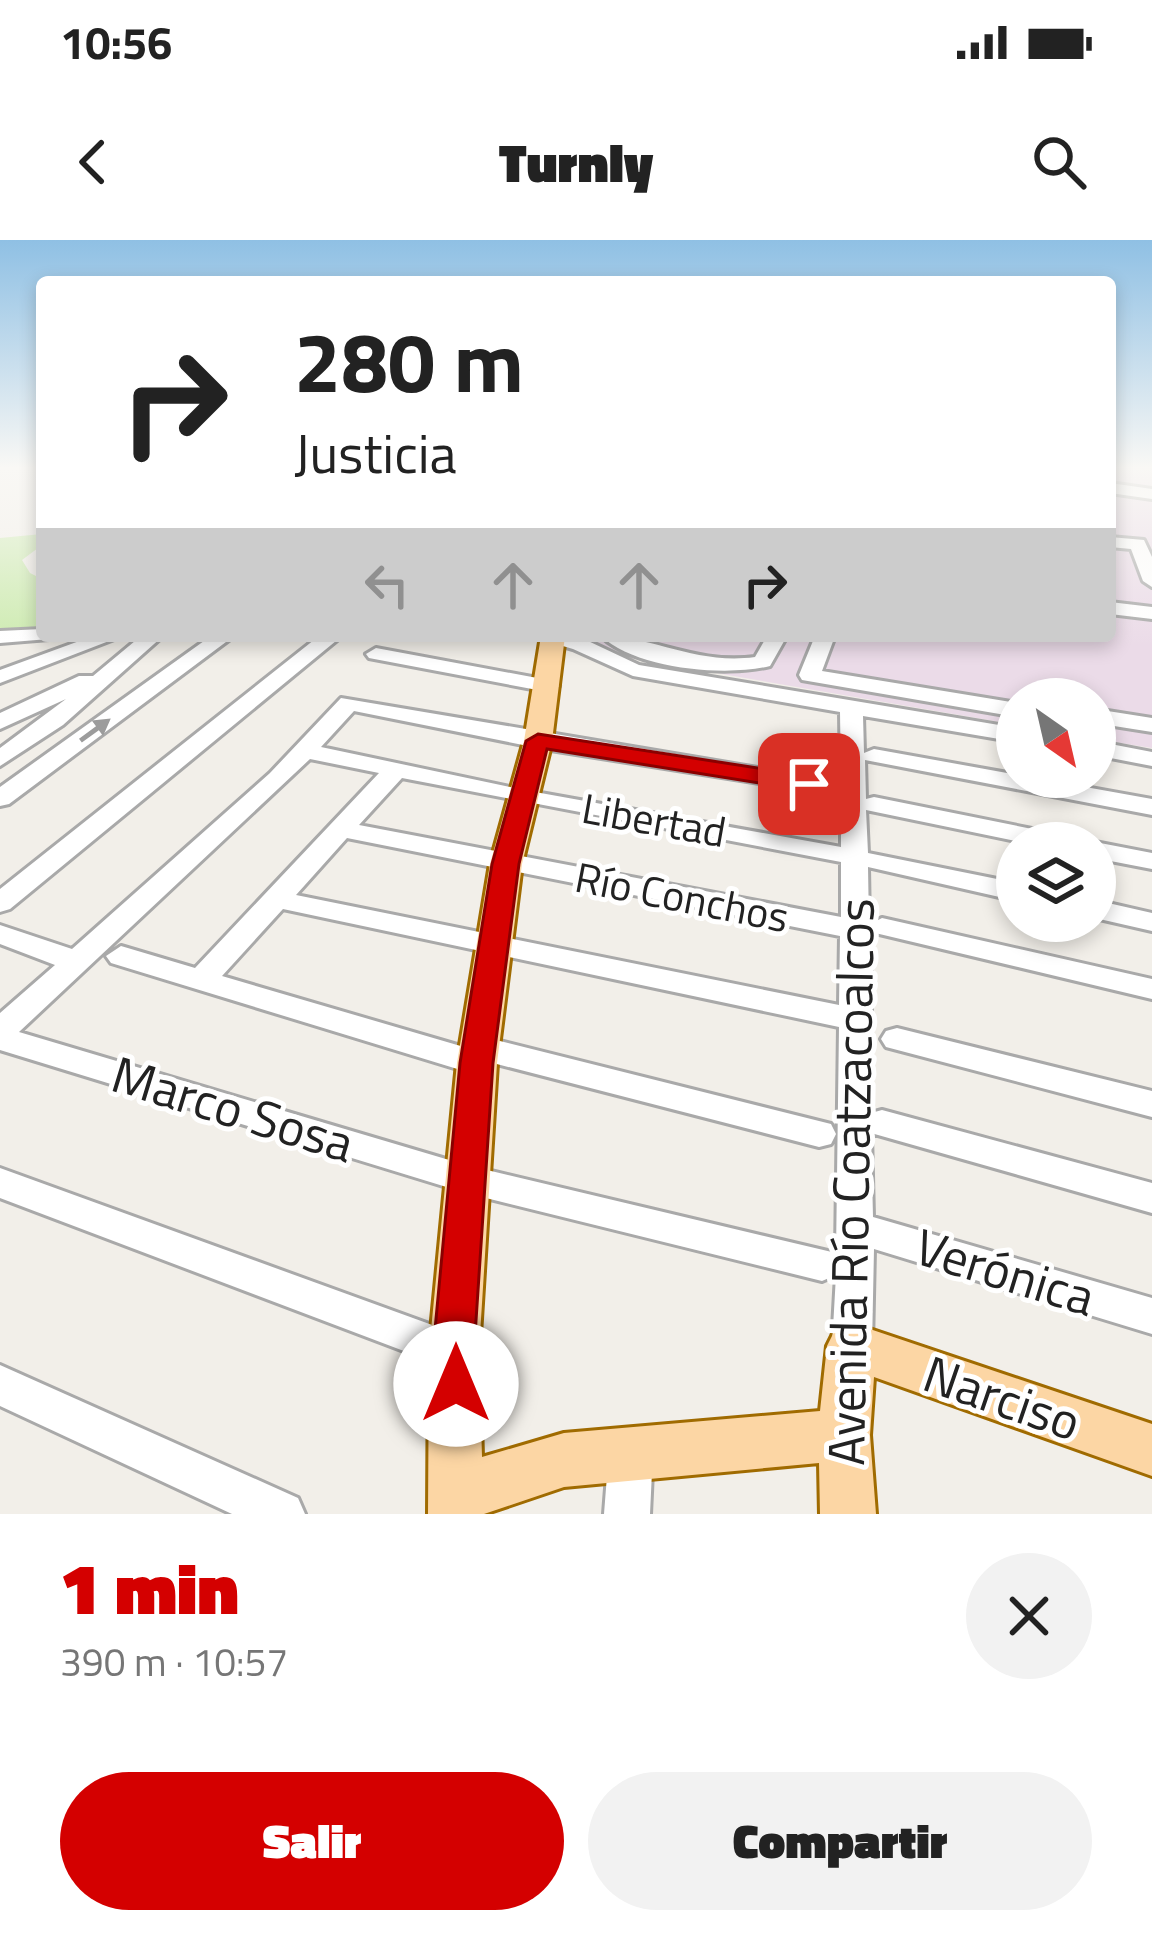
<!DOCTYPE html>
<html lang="es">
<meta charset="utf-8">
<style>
body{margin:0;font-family:"Titillium Web",sans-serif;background:#f2f2f2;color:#222;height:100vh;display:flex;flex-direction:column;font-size:45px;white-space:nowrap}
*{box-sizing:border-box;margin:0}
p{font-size:39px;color:#767676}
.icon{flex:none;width:66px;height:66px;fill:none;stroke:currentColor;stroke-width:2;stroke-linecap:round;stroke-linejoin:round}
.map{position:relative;height:1274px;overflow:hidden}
.panel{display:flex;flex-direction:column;background:#fff;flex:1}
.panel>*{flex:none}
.top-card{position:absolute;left:36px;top:36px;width:1080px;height:366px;border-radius:12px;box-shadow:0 6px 18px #0003;background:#fff;color:#222;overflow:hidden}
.needle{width:78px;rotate:146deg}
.fabs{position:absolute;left:996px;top:438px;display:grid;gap:24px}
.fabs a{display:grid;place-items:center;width:120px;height:120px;border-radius:50%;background:#fff;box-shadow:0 6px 18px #0003;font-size:60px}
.pin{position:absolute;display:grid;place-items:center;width:102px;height:102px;color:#fff;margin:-51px;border-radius:24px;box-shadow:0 6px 18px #0006}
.me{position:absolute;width:132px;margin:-66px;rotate:0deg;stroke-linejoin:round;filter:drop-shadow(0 0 9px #0008)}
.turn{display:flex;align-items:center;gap:42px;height:252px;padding:0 60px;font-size:54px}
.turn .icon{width:156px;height:156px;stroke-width:2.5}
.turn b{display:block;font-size:84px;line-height:102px}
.lanes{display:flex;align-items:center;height:114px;padding:0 60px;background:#0003;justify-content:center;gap:60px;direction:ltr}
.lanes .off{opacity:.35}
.round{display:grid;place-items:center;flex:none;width:126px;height:126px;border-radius:63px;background:#f2f2f2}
.summary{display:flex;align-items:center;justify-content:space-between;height:204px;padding:0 60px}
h1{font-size:72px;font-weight:800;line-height:90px;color:#d40000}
.action{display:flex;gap:24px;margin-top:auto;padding:24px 60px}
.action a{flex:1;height:138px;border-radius:72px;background:#d40000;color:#fff;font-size:48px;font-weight:800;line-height:138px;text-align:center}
.action a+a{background:#f2f2f2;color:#222}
.status{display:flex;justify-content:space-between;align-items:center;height:84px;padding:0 60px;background:#fff;direction:ltr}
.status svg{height:33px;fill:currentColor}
header{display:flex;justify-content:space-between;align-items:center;height:156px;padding:0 60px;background:#fff;font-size:54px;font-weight:800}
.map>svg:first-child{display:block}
</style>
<div class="status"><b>10:56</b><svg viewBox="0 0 49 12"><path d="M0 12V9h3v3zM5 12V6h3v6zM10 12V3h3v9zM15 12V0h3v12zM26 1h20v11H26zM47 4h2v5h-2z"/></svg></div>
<header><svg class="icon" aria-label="back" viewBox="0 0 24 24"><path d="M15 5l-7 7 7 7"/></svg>Turnly<svg class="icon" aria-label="search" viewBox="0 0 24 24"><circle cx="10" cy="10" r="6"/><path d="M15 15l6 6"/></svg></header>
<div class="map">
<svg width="1152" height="1274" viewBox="0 0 1152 1274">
<rect width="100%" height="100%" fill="#f2efe9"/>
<path fill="#ebdbe8" d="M1110 228H1152V508L1095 499V459H1017V485L624 417 583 396H1110Z"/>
<path fill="#cdebb0" d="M42 294V305L22 320 30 333 42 339V388L0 390V298Z"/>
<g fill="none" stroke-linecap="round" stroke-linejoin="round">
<g stroke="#a9a9a9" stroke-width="6">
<path id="minor" d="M1110 243 1152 249V259L1110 253Z
M1110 297 1144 300 1152 317V347L1143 341 1131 309 1110 307Z
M1110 362 1152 367V379L1110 374Z
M42 389V396H51L49 399 0 403V391Z
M93 396H122L0 443V430Z
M141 396H163L63 485 0 526V508L66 459 0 489V473L79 436H93Z
M211 396H234L9 564 0 566V547Z
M319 396H342L10 669 0 672V649Z
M529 396 586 400 639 425 1017 488V502L863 476 864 513 874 509 1152 559V575L865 520 866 559 874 557 1062 595 1075 603H1025L866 570 868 613 1017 643V661L868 627 869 685 882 678 1152 739V759L871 692V873L882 870 1152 943V973L871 893 873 977 1152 1058V1094L874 1009 872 1106 866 1119 852 1125 838 1119 832 1106 836 1035 822 1041 466 953 0 810V773L55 725 0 704V685L72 709 270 533 341 458 841 542 840 472 633 436 573 409ZM354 471 538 508 841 556V607L524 550 321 507ZM310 519 379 533 195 728 121 706 106 716 111 723 477 835 488 831 493 823 819 907 831 904 836 894 831 884 480 796 469 800 464 807 222 736 283 669 839 787 836 1013 466 925 19 792ZM402 538 841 622V677L359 585ZM347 598 840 696 839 765 296 655Z
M601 396C653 396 696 425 755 417L767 396H787L770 426C725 437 636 429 601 396Z
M815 396H835L822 431 1017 463V477L802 440 799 435Z
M376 408 548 440 559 446 548 452 369 418 366 414Z
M1095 469 1152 478V492L1095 483Z
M1095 501 1152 512V526L1095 515Z
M1095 602 1152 613V629L1095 618V603H1092Z
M1095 660 1152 673V691L1095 678Z
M897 788 1152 851V877L886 807 881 799 886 791Z
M0 928 468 1098 474 1111 468 1124 454 1130 0 958Z
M0 1125 298 1258 305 1274H232L0 1166Z
M631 1189 646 1195 653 1210 650 1274H604L609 1210 616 1195Z"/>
</g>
<g stroke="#a06b00" stroke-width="6">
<path id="major" d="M541 396H565L552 501 522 624 497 823 479 1111 482 1217 564 1193 820 1171 827 1106 835 1090 852 1083 1152 1184V1236L874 1137 870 1195 876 1274H820L819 1223 564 1247 484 1274H428L429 1111 457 823 490 624 524 501Z"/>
</g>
<use href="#minor" fill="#fff" fill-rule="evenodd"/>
<use href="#major" fill="#fcd6a4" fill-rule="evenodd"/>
</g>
<defs><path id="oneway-solid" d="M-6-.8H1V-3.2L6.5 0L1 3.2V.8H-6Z" transform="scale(3)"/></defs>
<use fill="#9c9c9c" href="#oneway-solid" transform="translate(95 490) rotate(-36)"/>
<linearGradient id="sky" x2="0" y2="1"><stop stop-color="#8fc0e4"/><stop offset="0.56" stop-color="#f9f8f5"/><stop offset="1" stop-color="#f9f8f5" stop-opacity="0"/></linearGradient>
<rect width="1152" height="406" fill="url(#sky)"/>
<path fill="#d40000" stroke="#8a0000" stroke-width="3" d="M538 494 809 536 821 544 809 551 547 509 519 624 493 823 474 1111 477 1144 471 1158 456 1163 441 1158 435 1144 433 1111 460 823 492 624 526 501Z"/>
<g text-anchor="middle" stroke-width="10" stroke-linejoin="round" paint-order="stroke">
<g font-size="42" fill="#222" stroke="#fff">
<text transform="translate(654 580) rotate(10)" y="15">Libertad</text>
<text transform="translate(682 657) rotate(11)" y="15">Río Conchos</text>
</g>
<g font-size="51" fill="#222" stroke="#fff">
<text transform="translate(233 869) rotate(17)" y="18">Marco Sosa</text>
<text transform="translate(851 942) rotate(-89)" y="18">Avenida Río Coatzacoalcos</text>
<text transform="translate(1005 1032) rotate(17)" y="18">Verónica</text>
<text transform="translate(1002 1158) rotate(19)" y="18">Narciso</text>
</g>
</g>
</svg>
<div class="fabs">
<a><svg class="needle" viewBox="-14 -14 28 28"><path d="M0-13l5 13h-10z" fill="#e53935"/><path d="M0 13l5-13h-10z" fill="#767676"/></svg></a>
<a><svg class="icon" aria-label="layers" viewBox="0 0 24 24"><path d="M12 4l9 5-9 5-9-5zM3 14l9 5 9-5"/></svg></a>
</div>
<div class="pin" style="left:809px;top:544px;background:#d93025"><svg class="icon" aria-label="arrive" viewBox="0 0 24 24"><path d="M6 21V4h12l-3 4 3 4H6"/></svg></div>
<svg class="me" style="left:456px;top:1144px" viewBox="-20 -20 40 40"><circle r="19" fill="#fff"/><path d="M0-13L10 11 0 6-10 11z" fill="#d40000"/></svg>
<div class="top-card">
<div class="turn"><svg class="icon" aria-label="right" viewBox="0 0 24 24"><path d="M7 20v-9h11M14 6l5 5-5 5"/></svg><div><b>280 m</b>Justicia</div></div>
<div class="lanes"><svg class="icon off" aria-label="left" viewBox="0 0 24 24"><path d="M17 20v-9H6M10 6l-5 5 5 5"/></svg><svg class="icon off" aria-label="ahead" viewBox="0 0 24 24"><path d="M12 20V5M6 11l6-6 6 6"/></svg><svg class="icon off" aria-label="ahead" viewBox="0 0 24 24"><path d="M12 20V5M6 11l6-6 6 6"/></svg><svg class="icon" aria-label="right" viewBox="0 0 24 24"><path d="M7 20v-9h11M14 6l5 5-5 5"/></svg></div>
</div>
</div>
<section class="panel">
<div class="summary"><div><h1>1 min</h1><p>390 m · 10:57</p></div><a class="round"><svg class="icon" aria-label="close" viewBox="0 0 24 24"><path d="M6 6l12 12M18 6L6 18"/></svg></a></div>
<div class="action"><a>Salir</a><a>Compartir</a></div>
</section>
